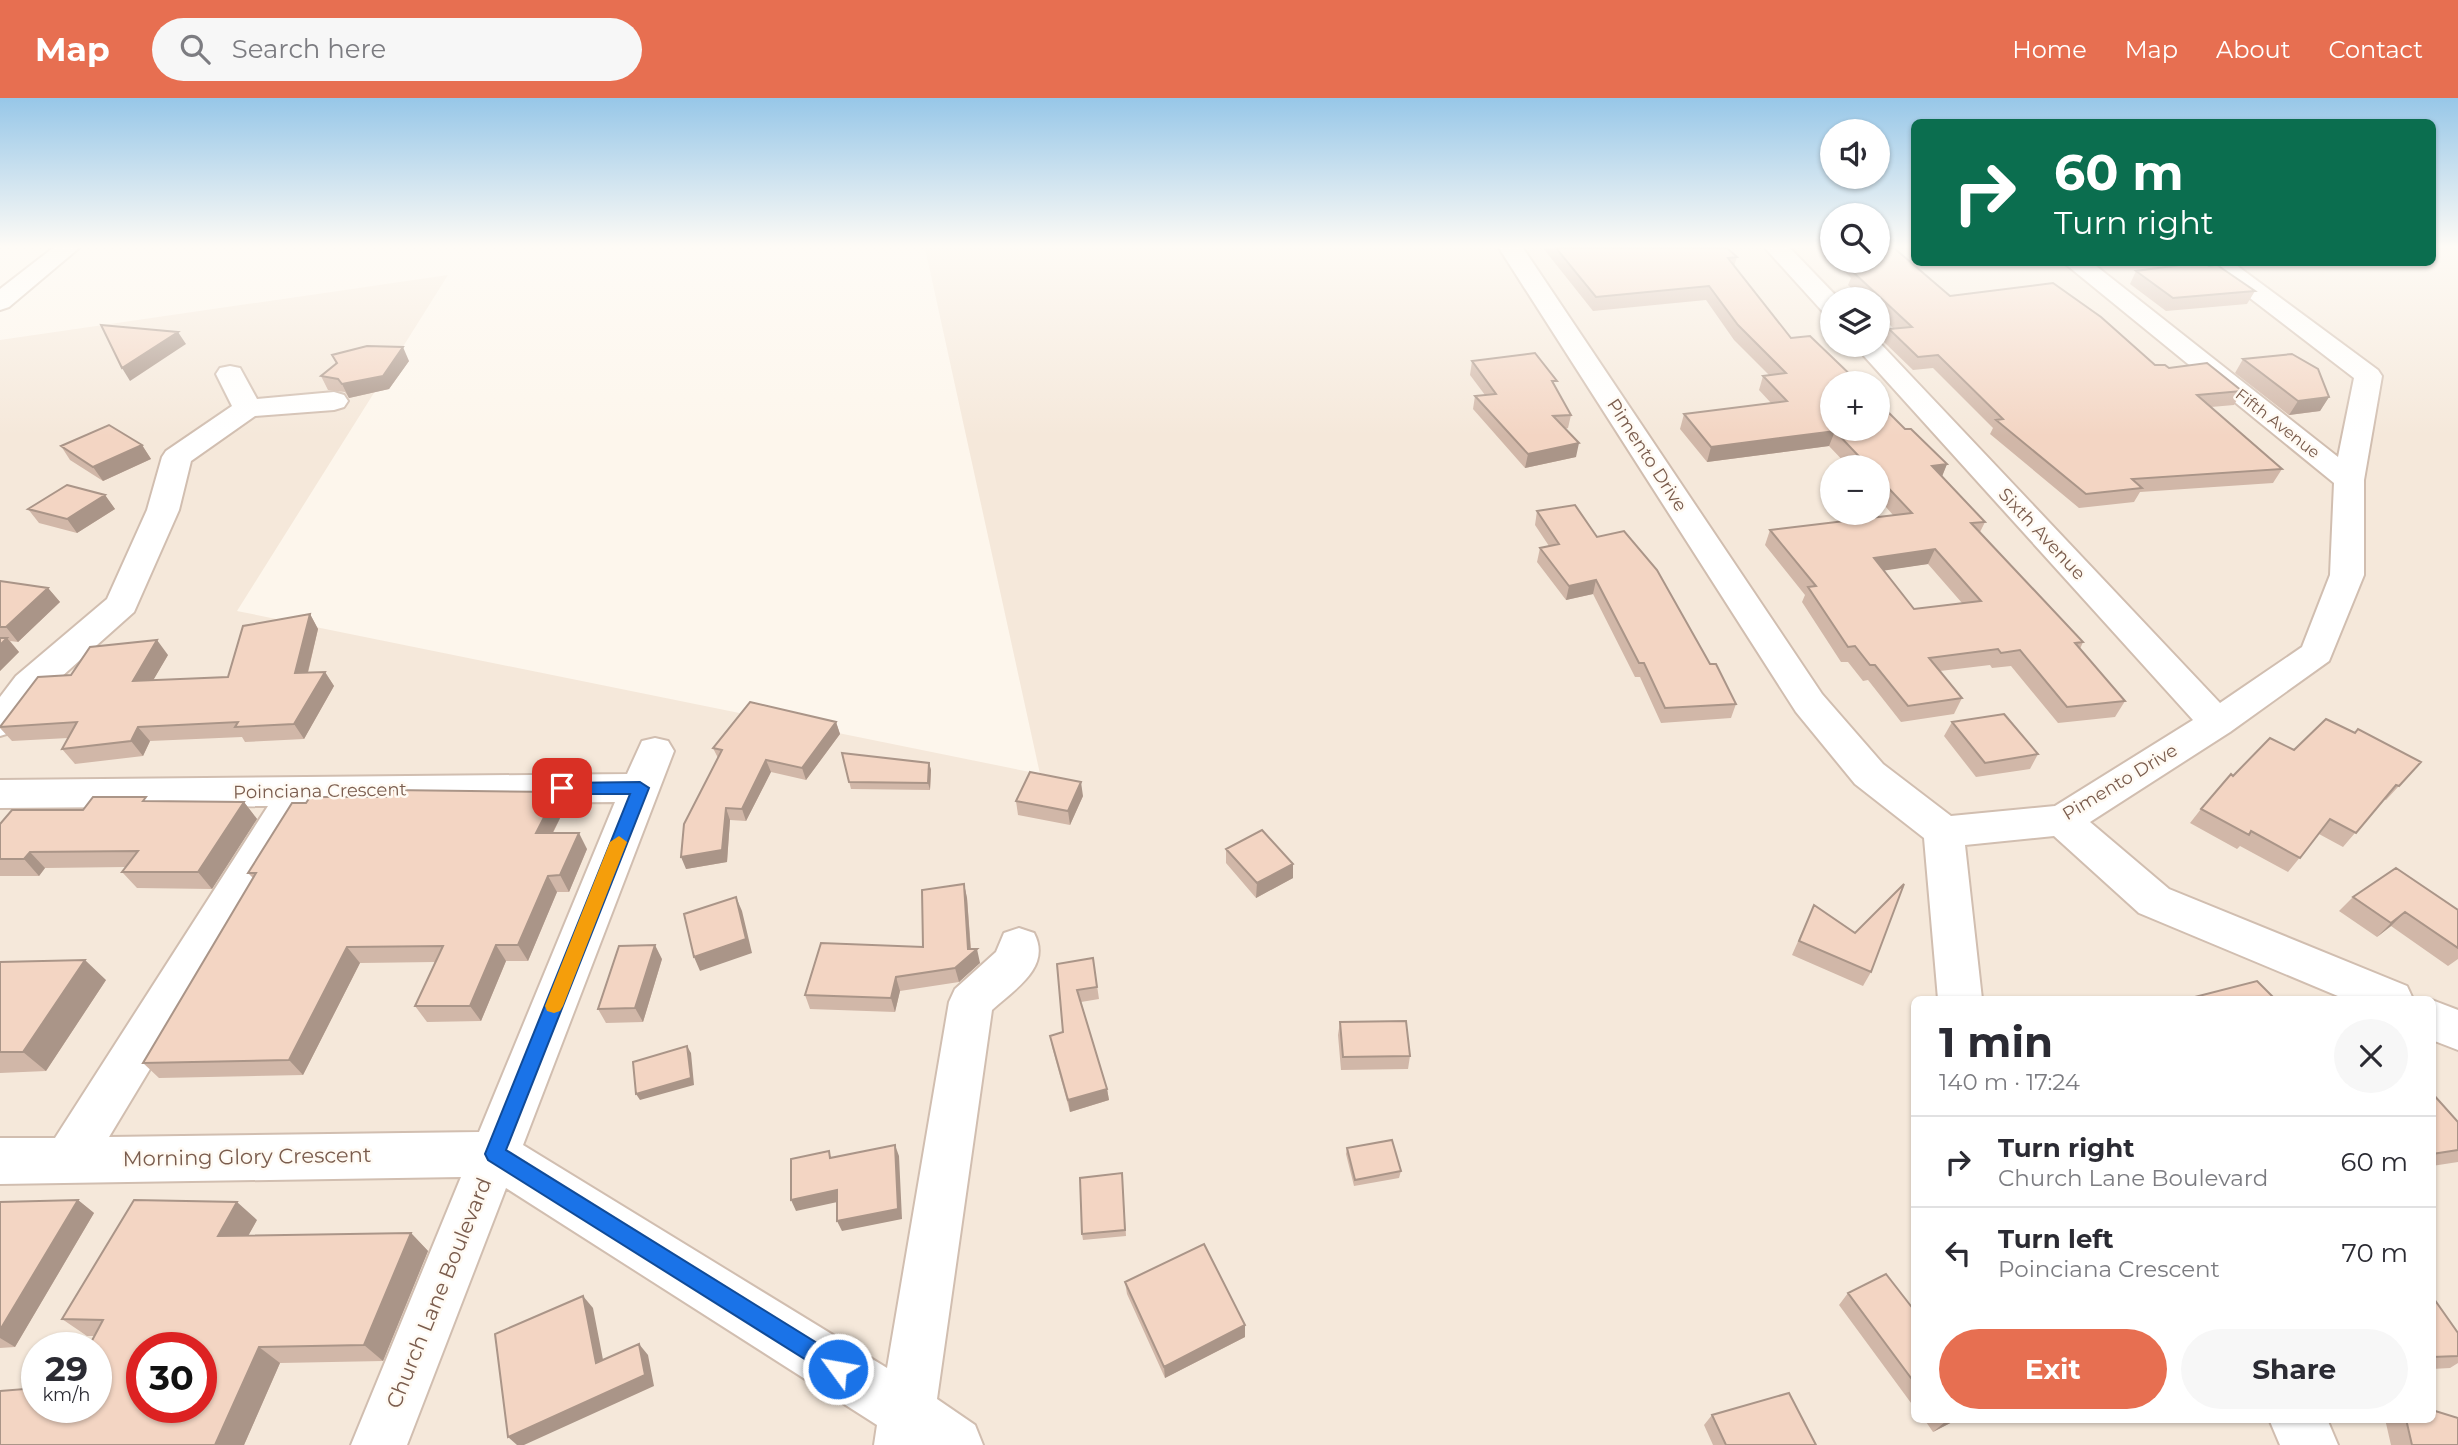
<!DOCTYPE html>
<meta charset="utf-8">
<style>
body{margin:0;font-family:Montserrat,sans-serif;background:#f7f7f7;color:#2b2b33;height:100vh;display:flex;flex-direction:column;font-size:26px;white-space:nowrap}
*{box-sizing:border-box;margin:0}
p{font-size:23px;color:#7c7c81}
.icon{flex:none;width:38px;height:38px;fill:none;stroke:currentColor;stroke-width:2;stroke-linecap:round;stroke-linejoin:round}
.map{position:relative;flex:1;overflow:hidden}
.sheet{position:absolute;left:1911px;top:898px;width:525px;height:427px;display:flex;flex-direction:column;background:#fff;border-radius:10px;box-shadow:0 2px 5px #0004}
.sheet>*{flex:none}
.hud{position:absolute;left:1911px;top:21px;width:525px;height:147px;border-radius:10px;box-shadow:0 2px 5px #0004;background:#0b6e4f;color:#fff;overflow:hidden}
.tools{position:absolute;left:1820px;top:21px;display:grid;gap:14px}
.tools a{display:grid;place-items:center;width:70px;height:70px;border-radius:50%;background:#fff;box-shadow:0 2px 5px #0004;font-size:35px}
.speed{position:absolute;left:21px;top:1234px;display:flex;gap:14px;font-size:35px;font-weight:700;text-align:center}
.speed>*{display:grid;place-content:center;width:91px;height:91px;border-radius:50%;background:#fff;box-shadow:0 2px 5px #0004;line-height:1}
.speed small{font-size:18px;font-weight:400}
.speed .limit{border:10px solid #d22;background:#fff;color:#111}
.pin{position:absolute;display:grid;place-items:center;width:60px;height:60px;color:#fff;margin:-30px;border-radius:14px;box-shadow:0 4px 10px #0006}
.me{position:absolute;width:77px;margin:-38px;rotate:302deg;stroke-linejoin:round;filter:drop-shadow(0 0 5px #0008)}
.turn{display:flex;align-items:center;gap:24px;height:147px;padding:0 28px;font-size:32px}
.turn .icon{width:91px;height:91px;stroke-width:2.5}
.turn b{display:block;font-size:49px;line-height:60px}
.round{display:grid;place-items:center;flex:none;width:74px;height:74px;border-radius:37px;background:#f7f7f7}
.headline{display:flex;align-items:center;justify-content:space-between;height:119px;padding:0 28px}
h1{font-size:42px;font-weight:700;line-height:52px}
.action{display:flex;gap:14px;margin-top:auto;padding:14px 28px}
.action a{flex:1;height:80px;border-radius:42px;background:#e76f51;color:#fff;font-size:28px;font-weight:700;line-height:80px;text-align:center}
.action a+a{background:#f7f7f7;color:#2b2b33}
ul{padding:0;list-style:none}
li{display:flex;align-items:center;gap:21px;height:91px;padding:0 28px;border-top:2px solid #e1e1e2}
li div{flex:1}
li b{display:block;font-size:26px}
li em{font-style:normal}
header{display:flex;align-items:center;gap:42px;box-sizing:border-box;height:98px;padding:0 35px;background:#e76f51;color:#fff}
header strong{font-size:33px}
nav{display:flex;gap:38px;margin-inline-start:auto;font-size:24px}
.search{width:490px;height:63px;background:#f7f7f7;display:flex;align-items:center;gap:18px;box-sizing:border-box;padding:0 24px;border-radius:38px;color:#7c7c81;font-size:26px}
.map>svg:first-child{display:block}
</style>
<header>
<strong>Map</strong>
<div class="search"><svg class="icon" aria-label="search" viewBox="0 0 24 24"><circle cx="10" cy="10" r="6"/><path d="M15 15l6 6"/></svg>Search here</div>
<nav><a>Home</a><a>Map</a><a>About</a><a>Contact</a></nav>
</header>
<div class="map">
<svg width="2458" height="1347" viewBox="0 0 2458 1347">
<rect width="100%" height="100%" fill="#fdf6ec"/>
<path fill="#f5e8da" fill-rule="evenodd" d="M925 150H1832V163H1878V150H1914V164H2432L2433 150H2458V1347H0V242L448 177 237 513 1040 676ZM1832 201H1878V247H1832ZM1832 285H1878V331H1832ZM1832 369H1878V415H1832ZM1914 901H2432V1321H1914ZM37 1250H96V1309H37ZM142 1250H201V1309H142Z"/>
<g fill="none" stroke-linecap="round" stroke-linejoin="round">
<g stroke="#d1beb0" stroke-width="4">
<path id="minor" d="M53 150H79L9 209 0 212V191Z
M1499 150H1523L1822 596 1883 666 1951 718 2055 708 2193 622 1854 247H1878V243L2220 605 2302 549 2330 477 2334 385 2063 164H2091L2338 359 2354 280 2203 164H2232L2378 272 2382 278 2364 382V477L2329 563 2230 634 2090 724 2169 791 2407 888 2413 901H2345L2139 815 2054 738 1965 747 1982 901H1938L1924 740 1855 686 1796 614Z
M1765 150H1790L1839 201H1832V217L1823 214Z
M230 268 240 270 257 301 334 294 344 297 348 303 344 309 334 312 255 318 191 363 179 412 134 514 42 596 13 634 0 638V599L16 578 107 501 147 412 162 359 166 353 232 308 216 276 220 270Z
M655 640 668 643 674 653 523 1047 887 1270 949 904 955 891 996 854 1004 835 1019 830 1034 835C1052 869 1015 891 992 912L937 1301 975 1327 983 1347H874L877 1327 506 1090 407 1347H351L461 1079 0 1086V1040H55L268 708 0 710V682L627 676 642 643ZM615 704 479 1034 109 1039 309 707Z
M2432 902 2458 912V952L2432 942Z
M2269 1321H2327L2338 1347H2280Z"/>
</g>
<use href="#minor" fill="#fff" fill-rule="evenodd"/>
</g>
<path fill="#d1b7a8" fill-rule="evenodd" d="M1543 150H1727L1737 159 1734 168 1791 240 1947 366 1942 378 1985 424 1980 434 2083 544 2080 551 2125 603 2115 619 2058 625 2011 568 1992 570 1990 567 1940 573 1962 600 1954 616 1901 624 1868 582 1863 583 1848 564H1841L1802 504 1805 497 1765 447 1770 432 1893 417 1878 400V369H1849L1829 348 1707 364 1680 331 1684 316 1771 305 1759 292 1763 278 1769 277 1734 242 1706 202 1593 213ZM1928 466 1962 505 1914 511 1884 472Z
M1821 150H1832V161Z
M1834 163H1878L1950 198 2155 267 2169 270 2242 293 2234 307 2211 309 2282 371 2273 385 2140 394 2134 404 2079 410 1990 336 1993 330 1933 270 1913 272 1884 244 1889 231H1894L1878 215V201H1863L1848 187 1851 180Z
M2209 168 2255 193 2247 206 2166 213 2130 186 2136 173Z
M332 257 409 263 389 291 349 300 345 294 328 292 321 278 336 266Z
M2243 261 2329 299 2320 313 2289 317 2235 275Z
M1472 263 1555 289 1571 317 1568 330 1565 331 1576 359 1525 370 1473 311 1475 298 1485 297 1470 277Z
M142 347 151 361 103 383 70 362 61 348Z
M105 397 115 411 77 435 39 425 28 411Z
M1537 413 1597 439 1710 566 1736 606 1731 620 1661 625 1640 579H1635L1593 496 1566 502 1537 464 1540 450 1549 448 1535 427Z
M0 483 48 490 60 504 18 544 10 543 19 554 0 573Z
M310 516 318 531 308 575 325 574 334 588 304 641 245 644 242 639 150 643 143 658 75 666 62 651 68 640 12 643 0 630V628L71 577 168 557 153 582 228 579Z
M836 624 840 636 806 682 771 674 746 723 730 722 727 764 686 771 718 660 713 650Z
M1952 624 2038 656 2030 671 1976 679 1944 638Z
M2355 635 2421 664 2386 702 2384 701 2343 749 2319 736 2288 774 2240 748 2237 751 2190 725 2201 711 2233 678 2294 652Z
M842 655 929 665 931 672 930 692 851 691Z
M557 694 565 710 553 735 587 751 569 794H557L528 863H506L481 923 427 924 415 908 435 864 360 865 303 977 159 980 143 965 253 780 248 775 306 705 386 699Z
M1083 698 1070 727 1018 717 1016 703Z
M150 703 244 704 257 721 212 791 137 790 122 774 126 769 45 770 39 778H0V726L83 712Z
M1226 751 1293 766V780L1256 800 1226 765Z
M964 786 967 800 971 851 980 865 959 884 900 893 895 914 810 911 805 897 923 849Z
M2353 799 2458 812V861L2448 868 2391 828 2377 839 2339 813Z
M1814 807 1871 874 1863 888 1792 857Z
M1093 860 1099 901 1081 904 1107 991 1109 1002 1070 1014 1052 949 1050 938 1063 934 1057 866Z
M662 861 643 924 606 925 598 911Z
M0 864 106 882 46 973 0 975Z
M1340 924 1410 958 1408 971 1341 972 1338 937Z
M2432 995 2458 1024V1064L2432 1068Z
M1347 1050 1401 1073 1399 1080 1354 1088 1346 1056Z
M1122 1075 1126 1138 1083 1142 1082 1136Z
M78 1102 94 1115 15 1249 0 1250V1104Z
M257 1122 248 1138 411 1135 428 1153 383 1263 280 1265 244 1347H0L96 1309 94 1238H87L62 1221Z
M1125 1184 1245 1239 1165 1280 1127 1196Z
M1848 1195 1914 1212V1309L1839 1207Z
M2432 1198 2458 1235V1265L2450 1270 2432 1271Z
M1712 1317 1816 1347H1713L1704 1327Z
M1924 1321H1958L1933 1334Z
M2385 1321H2432L2458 1347H2391Z"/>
<path fill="#aa9588" d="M178 234 186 246 130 283 122 270Z
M403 249 409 263 389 291 349 300 342 286Z
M2329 299 2320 313 2289 317 2298 303Z
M1835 333 1829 348 1707 364 1711 349Z
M1579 345 1576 359 1525 370 1528 356Z
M142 347 151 361 103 383 93 369Z
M1947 366 1941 381 1932 368Z
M105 397 115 411 77 435 67 421Z
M1935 451 1928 466 1868 475 1874 460Z
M1596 482 1593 496 1566 502 1569 488Z
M48 490 60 504 18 544 6 529Z
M310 516 318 531 304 590 295 575Z
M7 540 19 554 0 573V547Z
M157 542 168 557 144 598 133 583Z
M325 574 334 588 304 641 294 626Z
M836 624 840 636 806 682 802 670Z
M138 629 150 643 143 658 131 643Z
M766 662 771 674 746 723 742 711Z
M929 665 931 672 930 692 928 685Z
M1081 684 1083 698 1070 727 1068 713Z
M557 694 565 710 544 752 536 735Z
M244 704 257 721 212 791 198 774Z
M726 710 730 722 727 764 686 771 681 759Z
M579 735 587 751 569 794 560 777Z
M30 754 45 770 39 778 24 761Z
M1293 766V780L1256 800 1257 785Z
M548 778 557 794 528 863 518 847Z
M964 786 967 800 971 856 977 851 980 865 959 884 955 870 968 851Z
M736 799 742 813 752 855 700 873 694 859Z
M2405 814 2391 828 2377 839 2391 825Z
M496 847 506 863 481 923 470 908Z
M655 847 662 861 643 924 635 910Z
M347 849 360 865 303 977 289 962Z
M85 862 106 882 46 973 23 954Z
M896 879 900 893 895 914 891 900Z
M687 948 691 955 694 987 640 1002 636 996Z
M1107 991 1109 1002 1070 1014 1068 1002Z
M895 1047 899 1058 902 1121 842 1133 837 1123Z
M837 1092 842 1103 796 1113 791 1102Z
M78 1102 94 1115 15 1249 0 1240V1232Z
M237 1104 257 1122 238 1156 218 1138Z
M411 1135 428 1153 383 1263 364 1247Z
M583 1198 593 1210 606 1277 596 1265Z
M1245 1227V1239L1165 1280 1164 1269Z
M639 1246 648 1257 654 1288 524 1347H517L508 1339Z
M259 1249 280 1265 244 1347H215Z
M1949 1321H1958L1933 1334 1945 1324Z"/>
<path fill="#f3d5c3" stroke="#aa9588" stroke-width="2" fill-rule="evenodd" d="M1556 150H1727L1737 159 1728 160 1791 240 1810 238 1859 285H1832V331H1878V304L1905 331H1911L1947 366 1932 368 1985 424 1971 425 2083 544 2075 545 2125 603 2067 609 2020 552 2001 555 1998 551 1929 560 1962 600 1908 608 1875 567H1870L1855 548 1848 549 1808 489 1816 488 1770 432 1912 415 1878 379V369H1869L1835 333 1711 349 1684 316 1787 303 1763 278 1786 275 1738 227 1709 188 1596 199ZM1935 451 1981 503 1914 511 1874 460Z
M1878 150H1894L1950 198 2053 185 2101 219 2155 267H2165L2169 270 2207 265 2242 293 2197 297 2282 371 2132 381 2142 390 2086 396 1996 322 2003 321 1938 257 1918 259 1889 231 1912 229 1853 174 1862 173 1851 163H1878Z
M2203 164 2209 168 2217 167 2255 193 2173 200 2136 173Z
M101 227 178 234 122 270Z
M367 248 403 249 383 278 342 286 338 281 321 278 337 265 332 257Z
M1535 255 1557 283H1552L1571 317 1553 318 1579 345 1528 356 1475 298 1496 296 1472 263Z
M2292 256 2318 271 2329 299 2298 303 2243 261Z
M109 327 142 347 93 369 61 348Z
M67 387 105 397 67 421 28 411Z
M1575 407 1597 439 1624 433 1657 472 1710 566H1716L1736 606 1665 610 1644 565H1639L1596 482 1569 488 1540 450 1559 446 1537 413Z
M0 483 48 490 6 529H0Z
M310 516 295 575 325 574 294 626 235 629 238 624 138 629 131 643 62 651 77 624 0 629 38 579 71 577 90 549 157 542 133 583 228 579 243 528Z
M0 540H7L0 547Z
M750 604 836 624 802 670 766 662 742 711 726 710 722 752 681 759 684 726 722 652 713 650Z
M2004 616 2038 656 1985 665 1952 624Z
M2326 621 2355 635 2358 631 2421 664 2399 688 2396 687 2356 735 2330 721 2300 760 2251 733 2249 737 2201 711 2231 676 2233 678 2270 640 2294 652Z
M842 655 929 665 928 685 849 684Z
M1030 674 1081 684 1068 713 1016 703Z
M391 692 557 694 536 735H579L560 777 548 778 518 847H496L470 908H415L443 848 347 849 289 962 143 965 256 775H248L292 705H306L310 699H386Z
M93 699H146L143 703 244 704 198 774H122L138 753 30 754 24 761H0V726L12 712H83Z
M1262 732 1293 766 1257 785 1226 751Z
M2396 770 2458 812V850L2405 814 2391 825 2353 799Z
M964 786 968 851H977L955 870 896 879 891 900 805 897 821 845 923 849 922 792Z
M1904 786 1871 874 1799 843 1814 807 1855 835Z
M736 799 746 841 694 859 684 816Z
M655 847 635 910 598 911 619 848Z
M1093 860 1097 889 1077 892 1107 991 1068 1002 1050 938 1063 934 1057 866Z
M85 862 23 954H0V864Z
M2257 883 2275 901H2187Z
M1406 923 1410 958 1343 959 1340 924Z
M687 948 691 980 636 996 633 964Z
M2432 995 2458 1024V1052L2432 1056Z
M1392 1042 1401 1073 1355 1082 1347 1050Z
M895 1047 898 1111 837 1123V1092L791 1102V1061L829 1053 830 1060Z
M1122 1075 1125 1132 1082 1136 1080 1080Z
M78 1102 0 1232V1104Z
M134 1102 237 1104 218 1138 411 1135 364 1247 259 1249 215 1347H0V1293L37 1290V1309H96V1250H88L103 1222 62 1221ZM142 1250H201V1309H142Z
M1204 1146 1245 1227 1164 1269 1125 1184Z
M1886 1176 1914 1212V1284L1848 1195Z
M583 1198 596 1265 639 1246 645 1277 508 1339 495 1236Z
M2432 1198 2458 1235V1258L2432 1259Z
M1789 1295 1816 1347H1726L1712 1317Z
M2432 1312 2458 1320V1347H2412L2406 1321H2432Z"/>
<linearGradient id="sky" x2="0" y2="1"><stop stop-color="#97c7e8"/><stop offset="0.44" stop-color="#fefbf6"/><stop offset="1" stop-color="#fefbf6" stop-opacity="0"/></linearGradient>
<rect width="2458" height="338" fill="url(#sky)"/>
<path fill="#1a73e8" stroke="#114b97" stroke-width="2" d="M640 684 649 690 506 1052 846 1263 850 1271 846 1279 838 1282 488 1062 485 1056 630 696H562L554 690 562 685Z"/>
<path fill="#f59e0b" d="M619 738 627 744 563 908 560 913 554 915 547 913 545 908 610 744Z"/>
<g text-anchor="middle" stroke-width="5" stroke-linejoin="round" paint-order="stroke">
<g font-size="16" fill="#7a5c4d" stroke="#fffaf3">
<text transform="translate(2278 325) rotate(38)" y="6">Fifth Avenue</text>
</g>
<g font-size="18" fill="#7a5c4d" stroke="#fffaf3">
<text transform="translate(1647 357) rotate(57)" y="6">Pimento Drive</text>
<text transform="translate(2042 436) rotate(47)" y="6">Sixth Avenue</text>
<text transform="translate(2120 684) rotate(-31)" y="6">Pimento Drive</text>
<text transform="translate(320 693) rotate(-1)" y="6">Poinciana Crescent</text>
</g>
<g font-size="21" fill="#7a5c4d" stroke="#fffaf3">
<text transform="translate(247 1059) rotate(-1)" y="7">Morning Glory Crescent</text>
<text transform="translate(439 1195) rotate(-68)" y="7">Church Lane Boulevard</text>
</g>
</g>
</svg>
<div class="tools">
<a><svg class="icon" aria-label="sound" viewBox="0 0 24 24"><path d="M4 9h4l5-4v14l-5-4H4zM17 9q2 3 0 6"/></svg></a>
<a><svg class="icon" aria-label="search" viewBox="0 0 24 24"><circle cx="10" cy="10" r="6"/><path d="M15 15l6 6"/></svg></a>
<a><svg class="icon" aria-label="layers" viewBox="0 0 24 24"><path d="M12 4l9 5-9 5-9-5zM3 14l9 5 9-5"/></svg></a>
<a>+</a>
<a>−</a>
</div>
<div class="speed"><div>29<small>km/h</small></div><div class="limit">30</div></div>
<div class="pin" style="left:562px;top:690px;background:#d93025"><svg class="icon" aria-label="arrive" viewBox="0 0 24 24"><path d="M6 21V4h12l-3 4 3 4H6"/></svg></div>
<svg class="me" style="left:838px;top:1271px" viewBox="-20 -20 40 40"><circle r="17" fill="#1a73e8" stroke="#fff" stroke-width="3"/><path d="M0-11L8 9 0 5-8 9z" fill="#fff"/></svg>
<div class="hud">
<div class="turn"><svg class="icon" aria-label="right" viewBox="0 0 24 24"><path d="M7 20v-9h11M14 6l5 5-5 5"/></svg><div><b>60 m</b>Turn right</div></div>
</div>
<section class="sheet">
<div class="headline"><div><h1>1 min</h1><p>140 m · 17:24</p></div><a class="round"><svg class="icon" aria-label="close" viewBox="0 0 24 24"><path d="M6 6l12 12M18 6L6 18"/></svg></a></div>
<ul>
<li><svg class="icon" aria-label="right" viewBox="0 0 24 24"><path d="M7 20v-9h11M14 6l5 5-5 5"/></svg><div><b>Turn right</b><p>Church Lane Boulevard</p></div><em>60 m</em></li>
<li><svg class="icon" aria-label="left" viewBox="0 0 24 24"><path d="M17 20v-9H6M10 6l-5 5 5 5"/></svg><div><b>Turn left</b><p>Poinciana Crescent</p></div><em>70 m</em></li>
</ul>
<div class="action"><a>Exit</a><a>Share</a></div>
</section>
</div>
